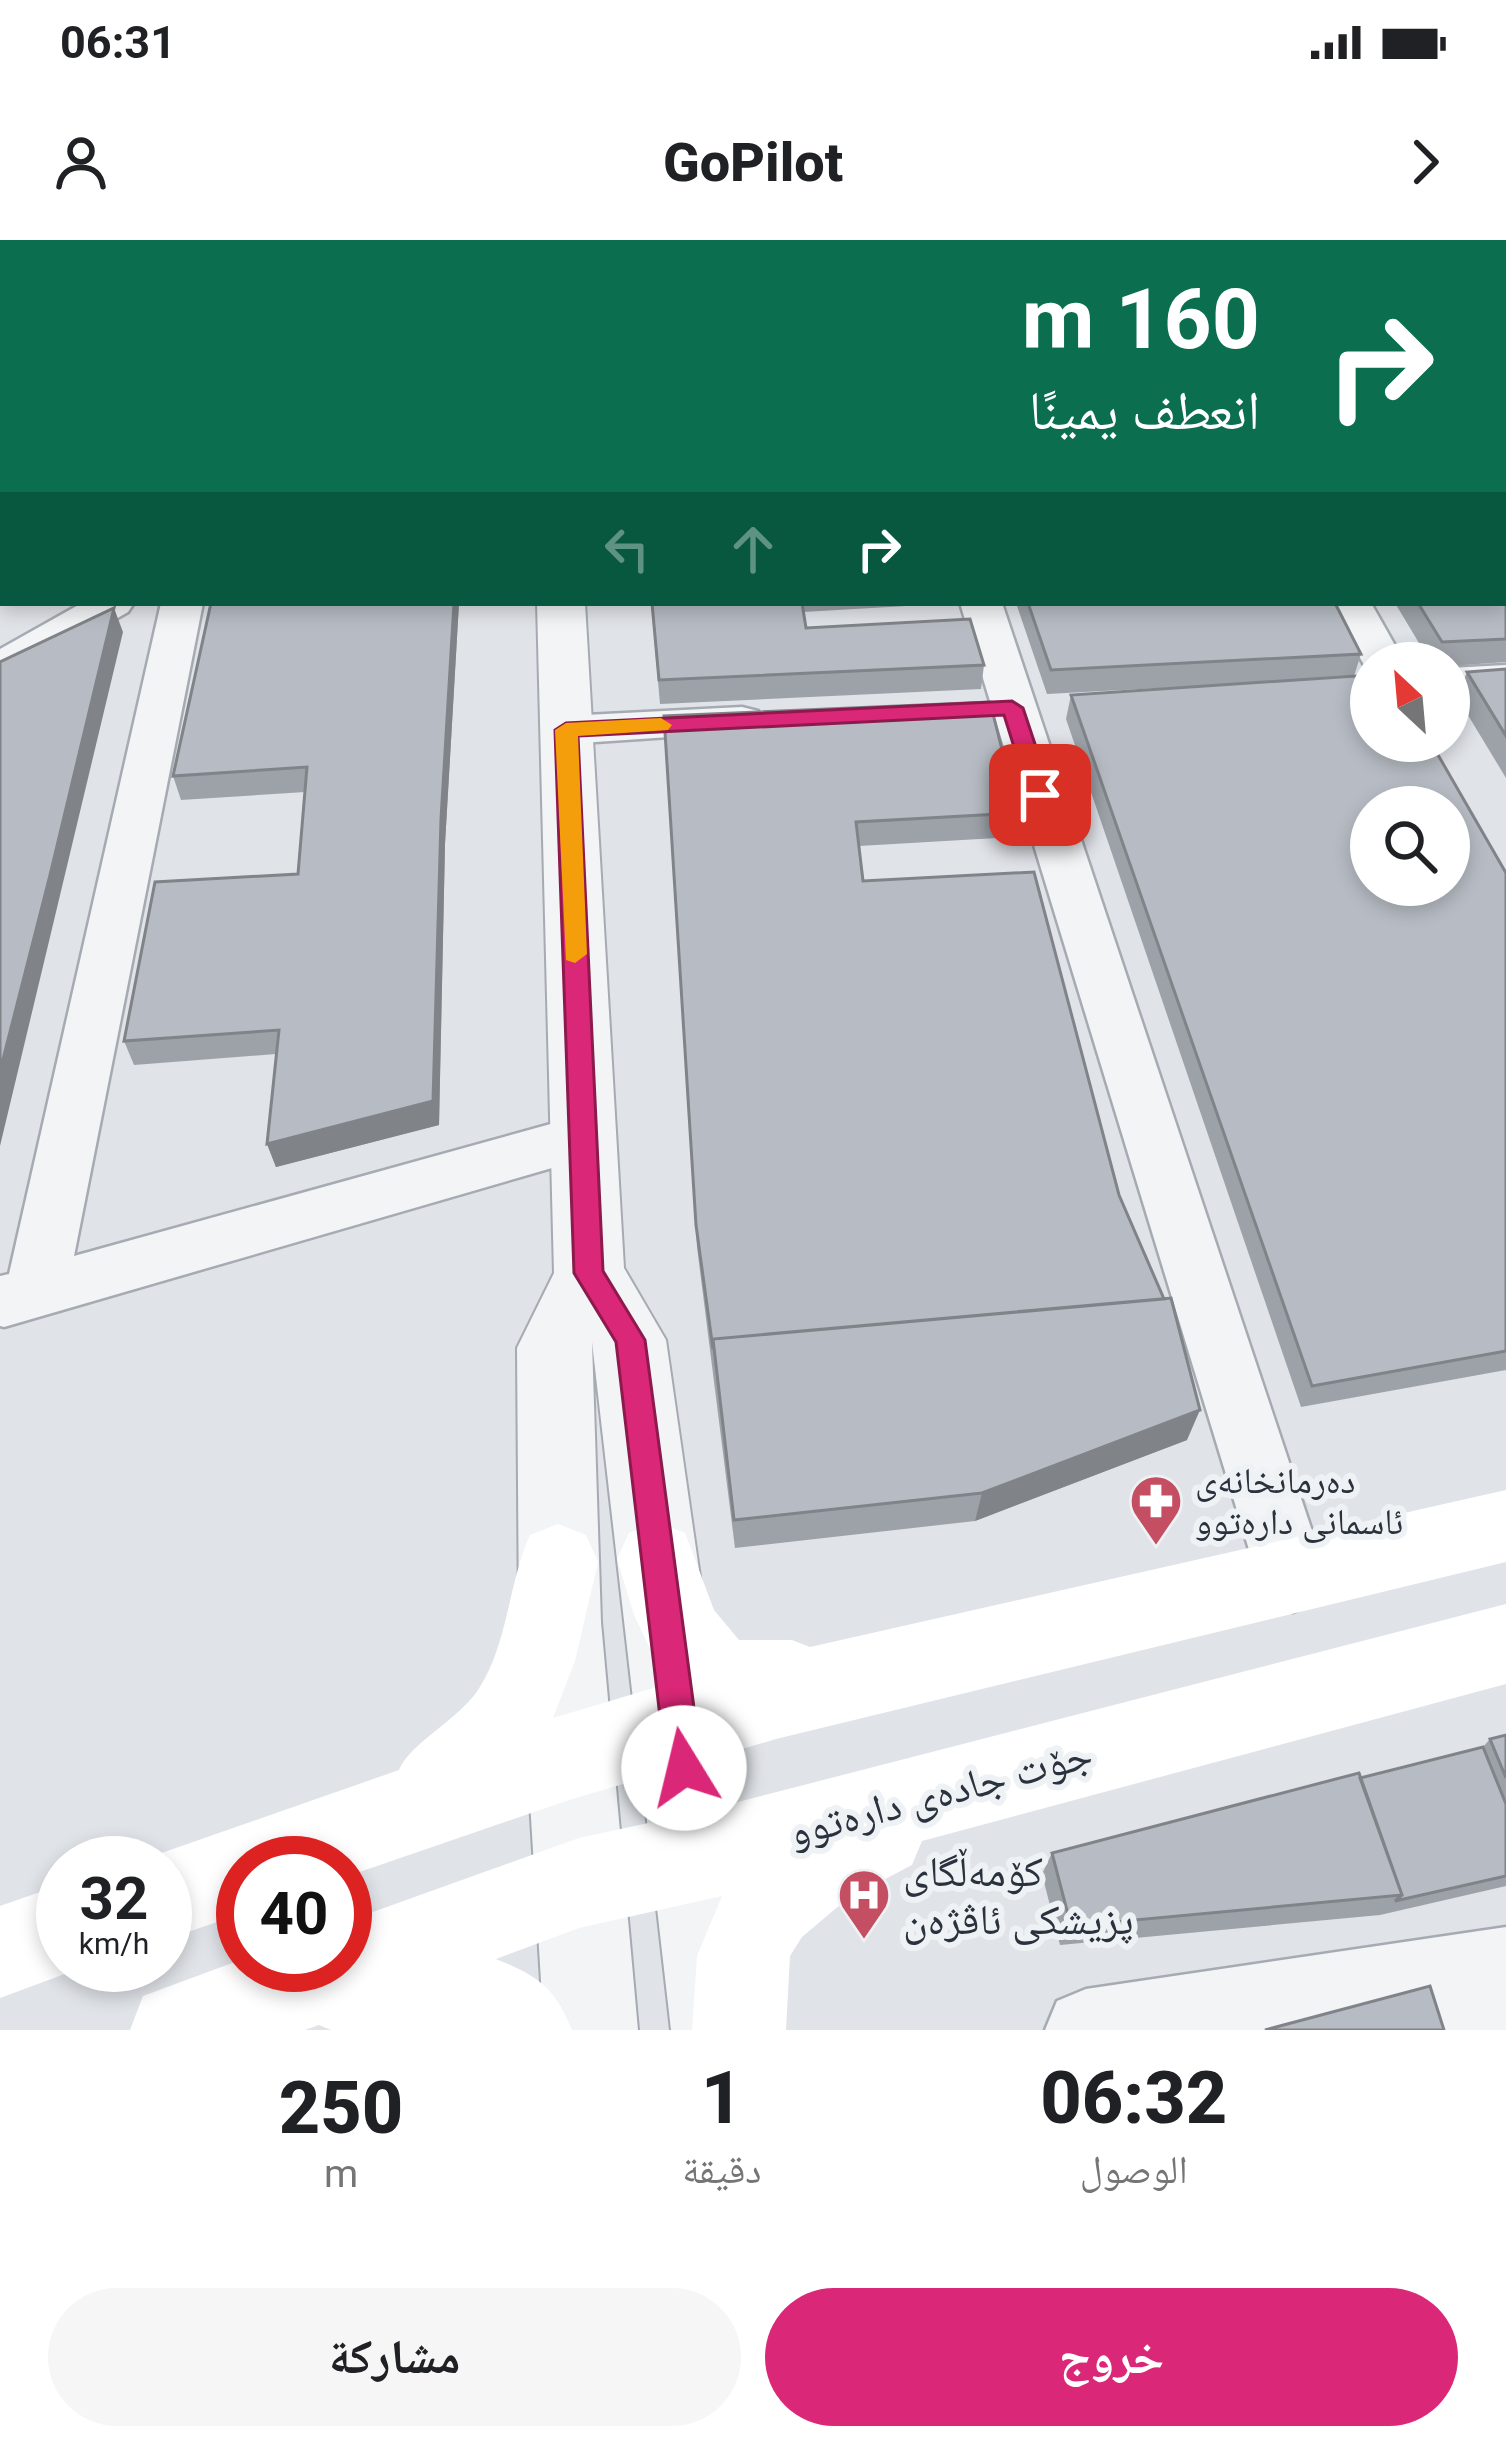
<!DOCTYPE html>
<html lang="ar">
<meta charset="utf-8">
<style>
body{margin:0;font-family:Roboto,"Noto Naskh Arabic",sans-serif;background:#f6f6f6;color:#202124;direction:rtl;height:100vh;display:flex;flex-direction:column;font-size:45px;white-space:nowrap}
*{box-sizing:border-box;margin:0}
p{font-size:39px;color:#757577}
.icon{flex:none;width:66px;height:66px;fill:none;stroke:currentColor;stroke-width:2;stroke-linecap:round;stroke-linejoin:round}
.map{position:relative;height:1790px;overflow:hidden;direction:ltr}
.sheet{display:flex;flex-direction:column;background:#fff;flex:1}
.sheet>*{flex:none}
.top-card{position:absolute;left:0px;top:0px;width:1506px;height:366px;box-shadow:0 6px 18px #0003;direction:rtl;background:#0b6e4f;color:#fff;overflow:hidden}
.needle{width:78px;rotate:334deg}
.tools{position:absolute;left:1350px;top:402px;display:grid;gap:24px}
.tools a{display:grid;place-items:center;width:120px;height:120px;border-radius:50%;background:#fff;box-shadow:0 6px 18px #0003;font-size:60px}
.speed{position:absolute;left:36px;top:1596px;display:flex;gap:24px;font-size:60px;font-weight:700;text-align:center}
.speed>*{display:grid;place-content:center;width:156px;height:156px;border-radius:50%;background:#fff;box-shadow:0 6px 18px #0003;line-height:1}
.speed small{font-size:30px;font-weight:400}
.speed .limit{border:18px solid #d22;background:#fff;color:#111}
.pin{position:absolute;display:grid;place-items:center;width:102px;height:102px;color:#fff;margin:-51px;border-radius:24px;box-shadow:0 6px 18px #0006}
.me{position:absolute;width:132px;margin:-66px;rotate:351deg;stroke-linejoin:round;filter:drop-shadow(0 0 9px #0008)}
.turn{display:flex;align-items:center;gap:42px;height:252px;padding:0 48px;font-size:54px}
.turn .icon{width:156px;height:156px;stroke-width:2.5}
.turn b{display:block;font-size:84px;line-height:102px}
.lanes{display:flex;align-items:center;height:114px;padding:0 48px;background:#0003;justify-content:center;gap:60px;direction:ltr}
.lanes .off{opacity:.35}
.eta{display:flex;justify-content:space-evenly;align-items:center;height:204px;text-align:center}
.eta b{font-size:72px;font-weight:800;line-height:84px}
.button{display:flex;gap:24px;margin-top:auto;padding:24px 48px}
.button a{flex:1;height:138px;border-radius:72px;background:#db2777;color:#fff;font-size:48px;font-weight:800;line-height:138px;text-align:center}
.button a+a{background:#f6f6f6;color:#202124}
.status{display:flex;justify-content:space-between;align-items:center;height:84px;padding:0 60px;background:#fff;direction:ltr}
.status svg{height:33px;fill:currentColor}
header{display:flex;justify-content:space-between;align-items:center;height:156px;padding:0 48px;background:#fff;font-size:54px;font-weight:800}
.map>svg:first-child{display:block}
</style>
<div class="status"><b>06:31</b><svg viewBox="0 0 49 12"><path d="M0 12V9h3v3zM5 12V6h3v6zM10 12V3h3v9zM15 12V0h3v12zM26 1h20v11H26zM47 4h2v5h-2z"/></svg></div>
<header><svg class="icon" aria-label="forward" viewBox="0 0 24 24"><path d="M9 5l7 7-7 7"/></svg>GoPilot<svg class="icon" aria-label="person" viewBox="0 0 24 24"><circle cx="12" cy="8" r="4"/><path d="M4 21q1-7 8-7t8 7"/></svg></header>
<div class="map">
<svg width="1506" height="1790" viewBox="0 0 1506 1790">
<rect width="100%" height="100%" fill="#e0e3e8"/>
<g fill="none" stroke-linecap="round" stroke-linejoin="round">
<g stroke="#a6aab2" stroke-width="4">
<path id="service" d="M3 134V147L0 148V135Z"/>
</g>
<g stroke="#a6aab2" stroke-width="5">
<path id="minor" d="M409 0H448L450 3H411Z
M1503 57 1506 58V81L1503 80Z
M82 363H134L128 372 16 436 0 440V409Z
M161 363H203L74 1016 583 875 603 881 612 897 603 913 583 919 4 1087 0 1086V1036L9 1034Z
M960 363H1002L1328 1339 1318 1362 1293 1372 1268 1362 1258 1339Z
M1329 363H1371L1405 423H1371L1368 432Z
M1506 425V451L1449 454V428Z
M742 467 758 471 765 481 758 491 566 504 550 500 543 490 550 480 566 476Z
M1506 1687V1790H1438L1434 1778 1356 1790H1045L1057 1761 1086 1749Z"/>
</g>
<g stroke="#a6aab2" stroke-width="4">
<path id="tertiary" d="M1503 25H1506V47H1503Z
M537 363H585L624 1028 666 1100 765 1790H671L592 1102 601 1382 638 1790H544L519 1382 517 1108 554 1033Z"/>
</g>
<use href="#service" fill="#f2f4f6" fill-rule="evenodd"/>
<use href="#minor" fill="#f2f4f6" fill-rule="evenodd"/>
<use href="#tertiary" fill="#f2f4f6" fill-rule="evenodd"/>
<path fill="#fff" fill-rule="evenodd" d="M1506 1250V1322L776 1499 569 1560 345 1637V1623H243V1673L165 1700V1623H133L399 1530C410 1503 457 1481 478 1450 508 1405 508 1344 530 1295L558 1284 586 1295 598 1322 575 1421 553 1478 667 1444 634 1375 617 1319 629 1293 657 1282 685 1293 714 1370 739 1400H792L810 1407Z
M1506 1364V1444L922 1601 912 1625 847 1659 802 1697 790 1716 786 1790H692L697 1716 722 1656 579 1688 496 1719C539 1736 555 1748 572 1790H331L319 1785 305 1790H130L143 1756 243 1719V1725H345V1682L579 1598 699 1572Z
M63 1644V1725H89L0 1758V1666Z"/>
</g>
<path fill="#9da2a9" d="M1506 96V422L1449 426V423H1431L1395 363H1503Z
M0 235 3 237V343L0 341Z
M211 363H459L445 604 439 885 276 927 267 904 276 814 134 825 124 801 298 634 305 552 181 560 173 536Z
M651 363H958L803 372 806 388 984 425 981 449 660 464Z
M1016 363H1335L1361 414 1354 436 1506 633V1130L1301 1167 1066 479 1071 455 1198 446 1047 454Z
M1506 429V538L1457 457 1467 432Z
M664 476 1018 573 1014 597 859 606 863 641 1119 955 1187 1200 975 1281 735 1308 697 1007Z
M1506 1495V1646L1380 1675 1060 1705 1042 1634 1052 1613 1360 1538 1483 1507 1490 1499Z"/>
<path fill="#808489" d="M454 363H459L445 604 439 885 276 927 267 904 441 579Z
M114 368 123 392 0 906V831Z
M1200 1170 1187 1200 975 1281 982 1253Z"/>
<path fill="#b7bcc4" stroke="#808489" stroke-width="3" fill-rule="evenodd" d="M667 0H821L822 3H667Z
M1503 92 1506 96V399L1442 402 1418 363H1503Z
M0 235 3 237V316L0 314Z
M211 363H454L441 579 433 861 267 904 279 790 124 801 155 642 298 634 307 527 173 536Z
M652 363H802L806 388 970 379 984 425 659 440Z
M1028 363H1335L1361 414 1051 430Z
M114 368 50 635 0 831V422Z
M1506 429V496L1467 432Z
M1371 435V501H1430L1506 633V1111L1312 1146 1071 455ZM1371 567H1449V645H1371Z
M990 462 1018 573 856 582 863 641 1034 632 1119 955 1164 1059 713 1099V1109L696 985 664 476Z
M1171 1058 1200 1170 982 1253 734 1280 713 1099Z
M1506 1495V1538L1490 1499Z
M1483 1507 1506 1564V1636L1395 1661 1402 1655 1360 1538Z
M1359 1533 1402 1655 1071 1686 1052 1613Z
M1430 1746 1444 1790H1265Z"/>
<path fill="#db2777" stroke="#8e194d" stroke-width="3" d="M1012 461 1023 468 1052 555 1048 561H1032L1029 555 1004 475 578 496 603 1031 645 1100 702 1528 696 1541 684 1546 671 1541 666 1528 616 1102 574 1033 555 490 566 483Z"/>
<path fill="#f59e0b" d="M661 478 672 485 668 490 578 496 587 714 575 723 566 720 555 490 566 483Z"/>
<defs>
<g id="pharmacy-pin" transform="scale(2.7)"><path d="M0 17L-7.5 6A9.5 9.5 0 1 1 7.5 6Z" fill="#c44e62" stroke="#eff2f5"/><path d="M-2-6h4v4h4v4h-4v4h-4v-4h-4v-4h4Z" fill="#fff"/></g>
<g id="hospital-pin" transform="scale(2.7)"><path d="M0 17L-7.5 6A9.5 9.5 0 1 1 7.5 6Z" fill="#c44e62" stroke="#eff2f5"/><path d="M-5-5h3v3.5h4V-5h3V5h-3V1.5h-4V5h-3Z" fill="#fff"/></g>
</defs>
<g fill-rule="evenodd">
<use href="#pharmacy-pin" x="1156" y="1261"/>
<use href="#hospital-pin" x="864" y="1655"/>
</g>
<g text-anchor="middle" stroke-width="12" stroke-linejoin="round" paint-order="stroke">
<g font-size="36" fill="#2a323e" stroke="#eff2f5" text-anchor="start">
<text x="1195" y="1253">دەرمانخانەی<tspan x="1195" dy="41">ئاسمانی دارەتوو</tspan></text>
</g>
<g font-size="42" fill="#2a323e" stroke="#eff2f5">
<text transform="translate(940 1552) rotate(-15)" y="15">جۆت جادەی دارەتوو</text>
</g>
<g font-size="42" fill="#2a323e" stroke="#eff2f5" text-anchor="start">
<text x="903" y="1646">کۆمەڵگای<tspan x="903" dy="48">پزیشکی ئاڤژەن</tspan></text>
</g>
</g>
</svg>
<div class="tools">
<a><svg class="needle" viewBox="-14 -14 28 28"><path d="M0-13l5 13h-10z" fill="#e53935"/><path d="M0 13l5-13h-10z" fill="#757577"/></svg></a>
<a><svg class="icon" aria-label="search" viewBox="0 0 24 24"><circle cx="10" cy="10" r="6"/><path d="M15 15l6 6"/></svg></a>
</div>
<div class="speed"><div>32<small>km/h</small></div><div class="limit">40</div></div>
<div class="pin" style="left:1040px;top:555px;background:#d93025"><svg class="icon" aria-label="arrive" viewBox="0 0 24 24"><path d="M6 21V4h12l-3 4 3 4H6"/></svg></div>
<svg class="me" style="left:684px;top:1528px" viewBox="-20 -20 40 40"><circle r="19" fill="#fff"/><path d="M0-13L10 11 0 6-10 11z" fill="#db2777"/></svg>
<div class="top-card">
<div class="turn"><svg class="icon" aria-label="right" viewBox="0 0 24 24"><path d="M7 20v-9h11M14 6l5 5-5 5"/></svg><div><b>160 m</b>انعطف يمينًا</div></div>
<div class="lanes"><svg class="icon off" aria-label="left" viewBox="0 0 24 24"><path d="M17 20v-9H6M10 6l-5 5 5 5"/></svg><svg class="icon off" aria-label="ahead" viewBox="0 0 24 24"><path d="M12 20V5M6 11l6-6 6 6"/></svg><svg class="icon" aria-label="right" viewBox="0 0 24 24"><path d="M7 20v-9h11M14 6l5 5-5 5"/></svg></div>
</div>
</div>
<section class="sheet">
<div class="eta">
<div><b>06:32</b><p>الوصول</p></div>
<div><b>1</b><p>دقيقة</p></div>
<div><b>250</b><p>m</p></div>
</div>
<div class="button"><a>خروج</a><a>مشاركة</a></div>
</section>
